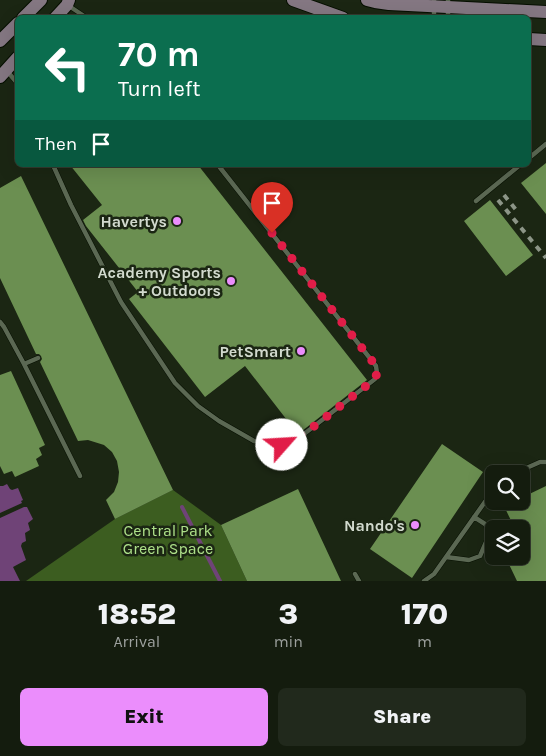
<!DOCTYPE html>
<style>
body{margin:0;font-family:Karla,sans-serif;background:#21291c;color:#f1f3f6;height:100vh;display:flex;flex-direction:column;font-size:19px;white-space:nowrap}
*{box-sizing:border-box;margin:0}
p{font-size:16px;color:#9da19e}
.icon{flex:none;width:28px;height:28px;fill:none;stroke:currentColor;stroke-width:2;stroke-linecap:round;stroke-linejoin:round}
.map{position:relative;height:581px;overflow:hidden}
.panel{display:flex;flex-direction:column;background:#141c0e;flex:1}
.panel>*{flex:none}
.guide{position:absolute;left:15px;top:15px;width:516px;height:152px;border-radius:8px;box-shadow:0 5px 20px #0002,0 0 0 1px #333a2e;background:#0b6e4f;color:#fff;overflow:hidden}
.controls{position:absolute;left:485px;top:465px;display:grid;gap:10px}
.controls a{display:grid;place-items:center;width:45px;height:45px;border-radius:8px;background:#141c0e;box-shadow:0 5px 20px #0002,0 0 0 1px #333a2e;font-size:25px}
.pin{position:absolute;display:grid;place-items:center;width:42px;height:42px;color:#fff;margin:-51px -21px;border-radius:50% 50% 50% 0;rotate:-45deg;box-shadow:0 0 5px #0007}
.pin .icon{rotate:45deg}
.me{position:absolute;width:55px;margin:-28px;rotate:64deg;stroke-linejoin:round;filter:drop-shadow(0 0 4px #0008)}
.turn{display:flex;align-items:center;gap:18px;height:105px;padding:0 20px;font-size:22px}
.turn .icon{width:65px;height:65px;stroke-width:2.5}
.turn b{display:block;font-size:35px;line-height:42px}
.then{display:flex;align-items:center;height:48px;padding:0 20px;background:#0003;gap:10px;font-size:19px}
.eta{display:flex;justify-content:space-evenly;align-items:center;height:85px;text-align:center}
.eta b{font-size:30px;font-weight:800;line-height:35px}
.button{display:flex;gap:10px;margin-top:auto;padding:10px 20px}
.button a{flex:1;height:58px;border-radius:8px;background:#eb8dfc;color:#111;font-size:20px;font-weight:800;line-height:58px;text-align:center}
.button a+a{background:#21291c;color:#f1f3f6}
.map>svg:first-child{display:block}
</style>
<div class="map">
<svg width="546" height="581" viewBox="0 0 546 581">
<rect width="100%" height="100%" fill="#1b2613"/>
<path fill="#3c5d20" d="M173 490 221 525 247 581H26L115 519Z"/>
<path fill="#6f4377" d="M7 484 10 489 12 490 18 488 23 500 21 501 22 503 0 513V486H3Z
M24 507H27L33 519 28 523 30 530 25 533 26 541 22 543 21 546 26 560 13 567 20 581H0V518Z"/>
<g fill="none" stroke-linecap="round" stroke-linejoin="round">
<path stroke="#6f4377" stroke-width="4" d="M182 507 220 581"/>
</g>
<path fill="#6b8f51" d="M546 163V214L521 183Z
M70 165H198L367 380 302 431 297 433 245 366 205 397 129 299 138 292 86 226 83 220 102 205Z
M21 176 173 490 115 519 106 500 114 492 118 482 119 472 117 461 112 452 104 445 88 440 78 441 40 362 42 359 41 356 39 354H36L0 278V188Z
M490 200 533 255 506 276 464 221Z
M11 371 45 445 39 448 42 455 36 459 39 466 15 477 12 471 4 474 0 466V375Z
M442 444 483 472 412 578 370 549Z
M546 486V581H517L505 556H521V529H515L504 506 514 501H521V498Z
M298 489 341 581H247L221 525Z"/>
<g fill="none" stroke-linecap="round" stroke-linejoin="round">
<g stroke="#060f01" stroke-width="5.5">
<path id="lane" d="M448 0V18
M69 6 87 18
M434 18V0
M7 71 18 84
M529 158 546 144
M53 165 71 205 121 302 175 383 198 406 219 421 254 441 282 445 304 434 375 379 377 373 376 366 218 165
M476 201 520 165
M0 322 4 327 24 364 80 476
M24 364 38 358
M513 474 540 462H546
M446 557 469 560 480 556 490 533 485 524 474 517
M355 574 359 581
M424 581 434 574 494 489"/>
</g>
<g stroke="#060f01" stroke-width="14">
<path id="secondary" d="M293 0 343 18
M367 0 375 2 389 4 546 12
M23 18 41 0
M55 18 67 5 69 0
M529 39 546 40
M0 41 18 23
M0 77 18 57"/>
</g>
<use href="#lane" stroke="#5b6853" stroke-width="4.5"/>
<use href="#secondary" stroke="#847782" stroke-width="12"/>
<path stroke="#8c9587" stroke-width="4" stroke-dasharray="6 6" stroke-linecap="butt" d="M504 195 517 211
M498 200 546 258"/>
</g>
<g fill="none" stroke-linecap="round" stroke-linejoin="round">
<path stroke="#e11d48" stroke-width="9" stroke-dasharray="0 16.2" d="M272 233 376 366 377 373 375 379 304 434 282 445"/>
</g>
<g fill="#eb8dfc" stroke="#1b2613" stroke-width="2">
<circle cx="177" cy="221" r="5"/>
<circle cx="231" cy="281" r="5"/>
<circle cx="301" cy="351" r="5"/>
<circle cx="415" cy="525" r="5"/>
</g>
<g text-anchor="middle" stroke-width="5" stroke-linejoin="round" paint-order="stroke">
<g font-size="16" font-weight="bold" fill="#d2dace" stroke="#1b2613" text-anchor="end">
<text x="167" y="227">Havertys</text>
<text x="221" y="278">Academy Sports<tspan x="221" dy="18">+ Outdoors</tspan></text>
<text x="291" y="357">PetSmart</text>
<text x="405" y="531">Nando's</text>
</g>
<g font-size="16" fill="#ade089" stroke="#1b2613">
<text x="168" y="536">Central Park<tspan x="168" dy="18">Green Space</tspan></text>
</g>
</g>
</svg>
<div class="controls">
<a><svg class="icon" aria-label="search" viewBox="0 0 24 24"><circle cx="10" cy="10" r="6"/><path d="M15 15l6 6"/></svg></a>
<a><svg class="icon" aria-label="layers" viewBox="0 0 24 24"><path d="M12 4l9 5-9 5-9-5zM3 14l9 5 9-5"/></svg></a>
</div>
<div class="pin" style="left:272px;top:233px;background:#d93025"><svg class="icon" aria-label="arrive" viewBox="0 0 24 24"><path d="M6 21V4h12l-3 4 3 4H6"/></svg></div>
<svg class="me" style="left:282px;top:445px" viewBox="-20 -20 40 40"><circle r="19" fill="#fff"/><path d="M0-13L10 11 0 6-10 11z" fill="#e11d48"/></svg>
<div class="guide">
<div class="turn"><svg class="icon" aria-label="left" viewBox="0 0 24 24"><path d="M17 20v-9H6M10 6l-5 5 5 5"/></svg><div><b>70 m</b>Turn left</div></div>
<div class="then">Then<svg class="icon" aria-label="arrive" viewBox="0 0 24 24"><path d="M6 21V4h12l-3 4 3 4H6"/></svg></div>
</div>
</div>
<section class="panel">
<div class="eta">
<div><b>18:52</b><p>Arrival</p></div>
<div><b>3</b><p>min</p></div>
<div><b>170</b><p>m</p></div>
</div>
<div class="button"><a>Exit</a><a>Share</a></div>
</section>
